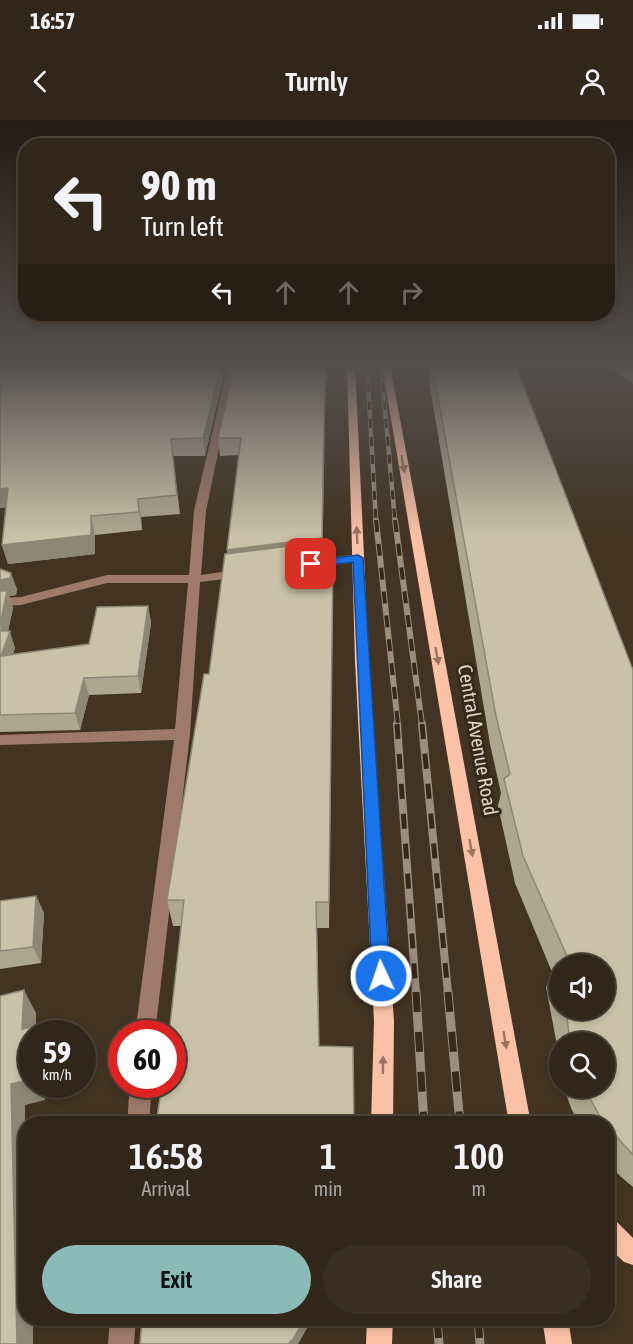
<!DOCTYPE html>
<style>
body{margin:0;font-family:"Asap Condensed",sans-serif;background:#3a2e23;color:#f1f3f6;height:100vh;display:flex;flex-direction:column;font-size:22px;white-space:nowrap}
*{box-sizing:border-box;margin:0}
p{font-size:20px;color:#a8a5a2}
.icon{flex:none;width:33px;height:33px;fill:none;stroke:currentColor;stroke-width:2;stroke-linecap:round;stroke-linejoin:round}
.map{position:relative;flex:1;overflow:hidden}
.panel{position:absolute;left:18px;top:996px;width:597px;height:210px;display:flex;flex-direction:column;background:#32261a;border-radius:24px;box-shadow:0 3px 9px #0003,0 0 0 2px #4d4339}
.panel>*{flex:none}
.hud{position:absolute;left:18px;top:18px;width:597px;height:183px;border-radius:24px;box-shadow:0 3px 9px #0003,0 0 0 2px #4d4339;background:#32261a;color:#f1f3f6;overflow:hidden}
.fabs{position:absolute;left:549px;top:834px;display:grid;gap:12px}
.fabs a{display:grid;place-items:center;width:66px;height:66px;border-radius:50%;background:#32261a;box-shadow:0 3px 9px #0003,0 0 0 2px #4d4339;font-size:30px}
.speed{position:absolute;left:18px;top:900px;display:flex;gap:12px;font-size:30px;font-weight:700;text-align:center}
.speed>*{display:grid;place-content:center;width:78px;height:78px;border-radius:50%;background:#32261a;box-shadow:0 3px 9px #0003,0 0 0 2px #4d4339;line-height:1}
.speed small{font-size:15px;font-weight:400}
.speed .limit{border:9px solid #d22;background:#fff;color:#111}
.pin{position:absolute;display:grid;place-items:center;width:51px;height:51px;color:#fff;margin:-26px;border-radius:12px;box-shadow:0 3px 9px #0006}
.me{position:absolute;width:66px;margin:-33px;rotate:357deg;stroke-linejoin:round;filter:drop-shadow(0 0 4px #0008)}
.turn{display:flex;align-items:center;gap:21px;height:126px;padding:0 24px;font-size:27px}
.turn .icon{width:78px;height:78px;stroke-width:2.5}
.turn b{display:block;font-size:42px;line-height:51px}
.lanes{display:flex;align-items:center;height:57px;padding:0 24px;background:#0003;justify-content:center;gap:30px;direction:ltr}
.lanes .off{opacity:.35}
.eta{display:flex;justify-content:space-evenly;align-items:center;height:102px;text-align:center}
.eta b{font-size:36px;font-weight:600;line-height:42px}
.cta{display:flex;gap:12px;margin-top:auto;padding:12px 24px}
.cta a{flex:1;height:69px;border-radius:36px;background:#8bbbb9;color:#111;font-size:24px;font-weight:600;line-height:69px;text-align:center}
.cta a+a{background:#3a2e23;color:#f1f3f6}
.status{display:flex;justify-content:space-between;align-items:center;height:42px;padding:0 30px;background:#32261a;direction:ltr}
.status svg{height:16px;fill:currentColor}
header{display:flex;justify-content:space-between;align-items:center;height:78px;padding:0 24px;background:#32261a;font-size:27px;font-weight:600}
.map>svg:first-child{display:block}
</style>
<div class="status"><b>16:57</b><svg viewBox="0 0 49 12"><path d="M0 12V9h3v3zM5 12V6h3v6zM10 12V3h3v9zM15 12V0h3v12zM26 1h20v11H26zM47 4h2v5h-2z"/></svg></div>
<header><svg class="icon" aria-label="back" viewBox="0 0 24 24"><path d="M15 5l-7 7 7 7"/></svg>Turnly<svg class="icon" aria-label="person" viewBox="0 0 24 24"><circle cx="12" cy="8" r="4"/><path d="M4 21q1-7 8-7t8 7"/></svg></header>
<div class="map">
<svg width="633" height="1224" viewBox="0 0 633 1224">
<rect width="100%" height="100%" fill="#423322"/>
<g fill="none" stroke-linecap="round" stroke-linejoin="round">
<path fill="#9d7a69" fill-rule="evenodd" d="M228 245H236L206 391 201 455 242 449 248 453 242 457 200 462 190 614 155 914H135L174 620 0 625V615L175 609 188 463H107L21 485 0 486V478L21 477 107 455H189L194 391Z
M358 434 362 435V441L313 448 307 444 313 440Z
M130 964H152L149 1004H127Z
M110 1198H136L134 1224H108Z"/>
<path fill="#fbc1a6" fill-rule="evenodd" d="M347 245H355L369 542 394 901 393 1004H371L374 901 355 542Z
M382 245H390L531 1004H509Z
M608 1097 616 1101 633 1118V1145L624 1142 608 1127Z
M367 1198H393L392 1224H366Z
M542 1198H568L572 1224H546Z"/>
<g stroke="#9a8e81" stroke-width="4.5">
<path id="rail-far3" d="M367 245 376 401
M381 245 395 401"/>
</g>
<g stroke="#9a8e81" stroke-width="6">
<path id="rail-far2" d="M376 400 398 605
M395 400 422 605"/>
</g>
<g stroke="#9a8e81" stroke-width="8">
<path id="rail-far1" d="M397 604 416 873
M422 604 448 873"/>
</g>
<g stroke="#9a8e81" stroke-width="9">
<path id="rail" d="M416 872 424 1004
M448 872 460 1004
M437 1198 439 1224
M478 1198 480 1224"/>
</g>
<use href="#rail-far3" stroke="#372919" stroke-width="3" stroke-dasharray="9" stroke-linecap="butt"/>
<use href="#rail-far2" stroke="#372919" stroke-width="4" stroke-dasharray="12" stroke-linecap="butt"/>
<use href="#rail-far1" stroke="#372919" stroke-width="5" stroke-dasharray="15" stroke-linecap="butt"/>
<use href="#rail" stroke="#372919" stroke-width="7" stroke-dasharray="20" stroke-linecap="butt"/>
</g>
<path fill="#afa691" fill-rule="evenodd" d="M0 245H226L205 336H173L180 394 141 397 142 410 95 415V434L8 444 2 425 6 387 0 388Z
M234 245 322 436H333L329 808H317L319 926 354 1004 171 897 181 806H173L167 780 209 554 227 434 239 335 220 336 218 318Z
M431 245H515L633 550V1067L620 1056 608 1043V1004H579L571 988 564 968H604V922H560L559 953 556 920 546 867 552 852 515 763 498 686 501 673 490 624 429 261ZM560 844 604 890H560Z
M607 245H633V264Z
M0 449 17 469 16 475 9 476 13 488 8 511 15 528 13 534 89 524 148 486 151 503 141 573 89 575 80 610 0 612Z
M36 776 44 793 41 843 0 849V781Z"/>
<path fill="#8e8776" d="M221 245H226L205 336 203 318Z
M326 245 322 462 228 449 227 430Z
M8 368 13 387 0 388V369Z
M138 379 141 397 142 410 139 392Z
M91 396 95 415V434L8 444 2 425Z
M11 453 17 469 16 475 9 476 13 488 6 520 10 511 15 528 7 553 1 536 0 460Z
M148 486 151 503 141 573 138 556Z
M84 558 89 575 80 610 75 593Z
M36 776 44 793 41 843 33 827Z
M24 870 36 893V914H32V935L22 909Z
M32 959V964H45V980L25 985 26 1198H33V1224H17L11 964Z
M305 1198H313L298 1224H288Z"/>
<path fill="#cbc1a9" stroke="#8e8776" stroke-width="1.5" d="M0 245H221L203 318 171 319 177 375 138 379 139 392 91 396V415L2 425 8 368 0 369Z
M234 245H325L322 418 227 430 241 318H218Z
M432 245H515L519 254 633 550V1035L608 1007V1004L604 1003 584 968H604V922H570L566 890H604V844H560V860L556 843H570L523 736 504 659 510 654 496 596Z
M322 422V436H333L329 782H316L319 926 353 927 354 1004H156L162 964H172V914H169L184 780H167L204 554H209L225 434Z
M0 449 11 453 10 458 0 460Z
M0 471H7L0 505Z
M148 486 138 556 84 558 75 593 0 595V511H10L1 536 89 524 97 487Z
M36 776 33 827 0 831V781Z
M24 870 22 909 31 907 32 959 11 964 17 1224H0V876Z
M142 1198H305L293 1219 288 1224H140Z"/>
<defs><path id="oneway-solid" d="M-6-.8H1V-3.2L6.5 0L1 3.2V.8H-6Z" transform="scale(1.5)"/></defs>
<g fill="#997560">
<use href="#oneway-solid" transform="translate(403 344) rotate(80)"/>
<use href="#oneway-solid" transform="translate(357 415) rotate(-92)"/>
<use href="#oneway-solid" transform="translate(437 536) rotate(80)"/>
<use href="#oneway-solid" transform="translate(471 728) rotate(80)"/>
<use href="#oneway-solid" transform="translate(505 920) rotate(80)"/>
<use href="#oneway-solid" transform="translate(383 945) rotate(-89)"/>
</g>
<linearGradient id="sky" x2="0" y2="1"><stop stop-color="#241c13"/><stop offset="0.59" stop-color="#54504f"/><stop offset="1" stop-color="#54504f" stop-opacity="0"/></linearGradient>
<rect width="633" height="416" fill="url(#sky)"/>
<path fill="#1a73e8" stroke="#114b97" stroke-width="1.5" d="M358 435 363 438 390 856 387 862 381 865 375 862 372 856 353 442 311 447 306 444 311 441Z"/>
<g text-anchor="middle" stroke-width="6" stroke-linejoin="round" paint-order="stroke">
<g font-size="20" fill="#ddd4ca" stroke="#372919">
<text transform="translate(478 620) rotate(80)" y="7">Central Avenue Road</text>
</g>
</g>
</svg>
<div class="fabs">
<a><svg class="icon" aria-label="sound" viewBox="0 0 24 24"><path d="M4 9h4l5-4v14l-5-4H4zM17 9q2 3 0 6"/></svg></a>
<a><svg class="icon" aria-label="search" viewBox="0 0 24 24"><circle cx="10" cy="10" r="6"/><path d="M15 15l6 6"/></svg></a>
</div>
<div class="speed"><div>59<small>km/h</small></div><div class="limit">60</div></div>
<div class="pin" style="left:311px;top:444px;background:#d93025"><svg class="icon" aria-label="arrive" viewBox="0 0 24 24"><path d="M6 21V4h12l-3 4 3 4H6"/></svg></div>
<svg class="me" style="left:381px;top:856px" viewBox="-20 -20 40 40"><circle r="17" fill="#1a73e8" stroke="#fff" stroke-width="3"/><path d="M0-11L8 9 0 5-8 9z" fill="#fff"/></svg>
<div class="hud">
<div class="turn"><svg class="icon" aria-label="left" viewBox="0 0 24 24"><path d="M17 20v-9H6M10 6l-5 5 5 5"/></svg><div><b>90 m</b>Turn left</div></div>
<div class="lanes"><svg class="icon" aria-label="left" viewBox="0 0 24 24"><path d="M17 20v-9H6M10 6l-5 5 5 5"/></svg><svg class="icon off" aria-label="ahead" viewBox="0 0 24 24"><path d="M12 20V5M6 11l6-6 6 6"/></svg><svg class="icon off" aria-label="ahead" viewBox="0 0 24 24"><path d="M12 20V5M6 11l6-6 6 6"/></svg><svg class="icon off" aria-label="right" viewBox="0 0 24 24"><path d="M7 20v-9h11M14 6l5 5-5 5"/></svg></div>
</div>
<section class="panel">
<div class="eta">
<div><b>16:58</b><p>Arrival</p></div>
<div><b>1</b><p>min</p></div>
<div><b>100</b><p>m</p></div>
</div>
<div class="cta"><a>Exit</a><a>Share</a></div>
</section>
</div>
